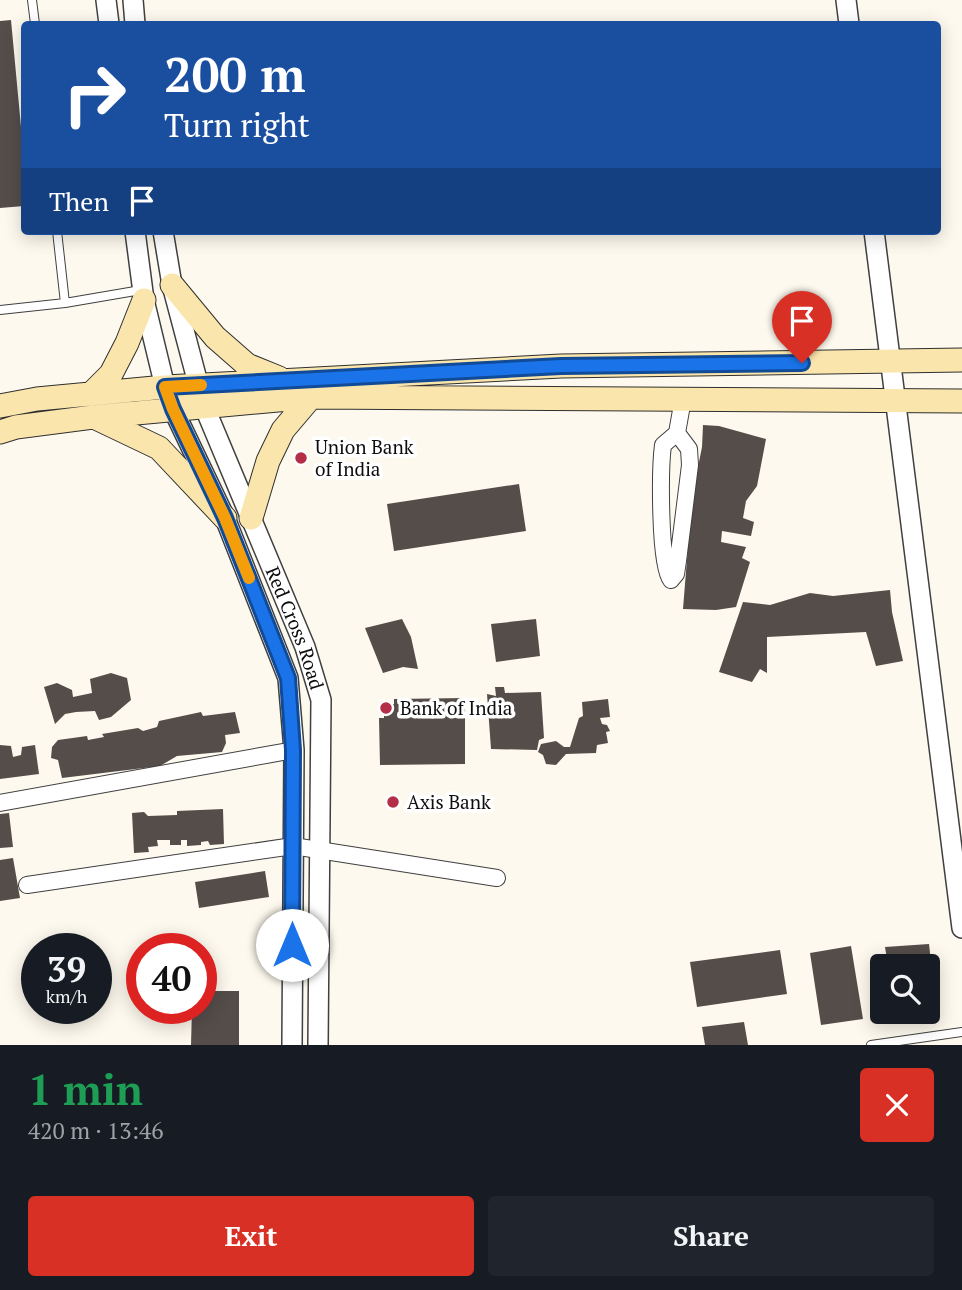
<!DOCTYPE html>
<meta charset="utf-8">
<style>
body{margin:0;font-family:"PT Serif",serif;background:#20242c;color:#f1f3f6;height:100vh;display:flex;flex-direction:column;font-size:26px;white-space:nowrap}
*{box-sizing:border-box;margin:0}
p{font-size:23px;color:#9ea1a6}
.icon{flex:none;width:38px;height:38px;fill:none;stroke:currentColor;stroke-width:2;stroke-linecap:round;stroke-linejoin:round}
.map{position:relative;height:1045px;overflow:hidden}
.side{display:flex;flex-direction:column;background:#171b24;flex:1}
.side>*{flex:none}
.top-card{position:absolute;left:21px;top:21px;width:920px;height:214px;border-radius:7px;box-shadow:0 4px 18px #0003;background:#1a4fa0;color:#fff;overflow:hidden}
.fabs{position:absolute;left:870px;top:954px;display:grid;gap:14px}
.fabs a{display:grid;place-items:center;width:70px;height:70px;border-radius:7px;background:#171b24;box-shadow:0 4px 18px #0003;font-size:35px}
.speed{position:absolute;left:21px;top:933px;display:flex;gap:14px;font-size:35px;font-weight:700;text-align:center}
.speed>*{display:grid;place-content:center;width:91px;height:91px;border-radius:50%;background:#171b24;box-shadow:0 4px 18px #0003;line-height:1}
.speed small{font-size:18px;font-weight:400}
.speed .limit{border:10px solid #d22;background:#fff;color:#111}
.pin{position:absolute;display:grid;place-items:center;width:60px;height:60px;color:#fff;margin:-72px -30px;border-radius:50% 50% 50% 0;rotate:-45deg;box-shadow:0 0 7px #0007}
.pin .icon{rotate:45deg}
.me{position:absolute;width:77px;margin:-38px;rotate:0deg;stroke-linejoin:round;filter:drop-shadow(0 0 5px #0008)}
.turn{display:flex;align-items:center;gap:24px;height:147px;padding:0 28px;font-size:32px}
.turn .icon{width:91px;height:91px;stroke-width:2.5}
.turn b{display:block;font-size:49px;line-height:60px}
.then{display:flex;align-items:center;height:66px;padding:0 28px;background:#0003;gap:14px;font-size:26px}
.round{display:grid;place-items:center;flex:none;width:74px;height:74px;border-radius:7px;background:#20242c}
.head{display:flex;align-items:center;justify-content:space-between;height:119px;padding:0 28px}
h1{font-size:42px;font-weight:800;line-height:52px;color:#1e9e55}
.action{display:flex;gap:14px;margin-top:auto;padding:14px 28px}
.action a{flex:1;height:80px;border-radius:7px;background:#d93025;color:#fff;font-size:28px;font-weight:800;line-height:80px;text-align:center}
.action a+a{background:#20242c;color:#f1f3f6}
.map>svg:first-child{display:block}
</style>
<div class="map">
<svg width="962" height="1045" viewBox="0 0 962 1045">
<rect width="100%" height="100%" fill="#fef9ee"/>
<path fill="#554d4a" d="M11 20 24 159V206L0 208V21Z
M703 425 719 426 766 439 757 486 746 501 743 518 754 522 751 536 722 531 721 542 746 547 742 558 750 562 736 607 716 610 683 609 692 497 702 447Z
M519 484 526 531 394 551 387 504Z
M890 590 892 612 903 661 876 666 866 632 767 637V673L760 669 752 682 719 672 743 602 770 605 810 593 833 596Z
M402 619 411 637 418 669 403 667 383 673 365 628Z
M536 619 540 656 496 662 491 624Z
M111 673 127 678 131 700 111 717 99 720 95 711 76 712 65 714 55 724 44 687 57 683 72 690 73 697 92 693 90 679Z
M495 687H504L505 693 541 692 544 738 539 740 537 750 491 749 487 694 496 696Z
M465 698V764L380 765 379 718H384V704H394V699Z
M608 699 610 717 600 718 602 724 607 725 610 731 606 732 608 743 597 745 596 753 566 754 556 765 546 764 543 755 538 752 541 744 556 741 564 747H570L579 718 583 716 582 702Z
M201 712 203 716 235 712 240 733 225 735 226 743 222 752 177 756 160 766 62 778 58 760 51 758 52 747 58 740 87 736 88 740 104 737 102 734 138 728 143 731 157 727 159 721Z
M0 745 11 746 13 757 21 755 22 747 35 745 39 774 0 779Z
M223 809 224 844 210 845 208 841 201 842V845L187 846V840H181V845H170V840H157L158 846 148 847 149 852 134 853 132 813 144 812 148 816 177 815V811Z
M9 813 13 847 0 848V814Z
M13 858 20 898 0 901V860Z
M265 871 269 897 199 908 195 882Z
M929 944 937 1015 895 1021 893 1012H928V966H888L885 947Z
M851 946 863 1019 821 1025 810 953Z
M780 950 787 994 697 1007 690 962Z
M201 991H239V1045H191L192 1008H201Z
M744 1022 748 1045H705L702 1027Z"/>
<g fill="none" stroke-linecap="round" stroke-linejoin="round">
<g stroke="#404040" stroke-width="10">
<path id="service" d="M32 0 35 24
M65 303 141 290
M0 310 65 303 57 231
M871 1045 962 1032"/>
</g>
<g stroke="#404040" stroke-width="18">
<path id="minor" d="M671 580C659 565 660 468 663 445L677 433 683 399
M671 580 676 574 678 561 690 465 689 449 677 433
M0 803 294 750
M27 885 293 846 497 878"/>
</g>
<g stroke="#404040" stroke-width="22">
<g id="tertiary">
<path d="M106 0 109 24"/>
<path d="M133 0 135 24"/>
<path d="M846 0 849 24"/>
<path d="M135 231 144 300 165 387 173 409 225 518 288 678 294 750 292 1045"/>
<path id="s1" d="M163 231 172 285 204 406 305 647 321 700 318 1045"/>
<path d="M874 231 962 928"/>
</g>
</g>
<g stroke="#2f2f2f" stroke-width="25">
<path id="secondary" d="M172 285 215 337 247 365 279 378
M91 394 111 374 127 343 144 300
M0 406 37 399 165 387 561 366 962 360
M94 417 159 448 225 518
M0 432 16 427 93 417 311 397 962 401
M251 518 268 461 283 430 311 397"/>
</g>
<use href="#service" stroke="#fff" stroke-width="8"/>
<use href="#minor" stroke="#fff" stroke-width="16"/>
<use href="#tertiary" stroke="#fff" stroke-width="19"/>
<use href="#secondary" stroke="#fae6ad" stroke-width="23"/>
</g>
<g fill="none" stroke-linecap="round" stroke-linejoin="round">
<g stroke="#114b97" stroke-width="18">
<path id="route" d="M292 945 293 750 288 678 225 518 173 409 165 387 561 366 802 363"/>
</g>
<use href="#route" stroke="#1a73e8" stroke-width="12"/>
<path stroke="#f59e0b" stroke-width="12" d="M201 385 165 387 173 409 225 518 249 578"/>
</g>
<g fill="#b42e48" stroke="#fff" stroke-width="2.5">
<circle cx="301" cy="458" r="7"/>
<circle cx="386" cy="708" r="7"/>
<circle cx="393" cy="802" r="7"/>
</g>
<g text-anchor="middle" stroke-width="7" stroke-linejoin="round" paint-order="stroke">
<g font-size="19" fill="#0d0d0d" stroke="#fff" text-anchor="start">
<text x="315" y="454">Union Bank<tspan x="315" dy="22">of India</tspan></text>
<text x="400" y="715">Bank of India</text>
<text x="407" y="809">Axis Bank</text>
</g>
<g font-size="19" fill="#0d0d0d" stroke="#fff">
<text dy="7" stroke="none"><textPath href="#s1" startOffset="420">Red Cross Road</textPath></text>
</g>
</g>
</svg>
<div class="fabs">
<a><svg class="icon" aria-label="search" viewBox="0 0 24 24"><circle cx="10" cy="10" r="6"/><path d="M15 15l6 6"/></svg></a>
</div>
<div class="speed"><div>39<small>km/h</small></div><div class="limit">40</div></div>
<div class="pin" style="left:802px;top:363px;background:#d93025"><svg class="icon" aria-label="arrive" viewBox="0 0 24 24"><path d="M6 21V4h12l-3 4 3 4H6"/></svg></div>
<svg class="me" style="left:292px;top:945px" viewBox="-20 -20 40 40"><circle r="19" fill="#fff"/><path d="M0-13L10 11 0 6-10 11z" fill="#1a73e8"/></svg>
<div class="top-card">
<div class="turn"><svg class="icon" aria-label="right" viewBox="0 0 24 24"><path d="M7 20v-9h11M14 6l5 5-5 5"/></svg><div><b>200 m</b>Turn right</div></div>
<div class="then">Then<svg class="icon" aria-label="arrive" viewBox="0 0 24 24"><path d="M6 21V4h12l-3 4 3 4H6"/></svg></div>
</div>
</div>
<section class="side">
<div class="head"><div><h1>1 min</h1><p>420 m · 13:46</p></div><a class="round" style="background:#d93025;color:#fff"><svg class="icon" aria-label="close" viewBox="0 0 24 24"><path d="M6 6l12 12M18 6L6 18"/></svg></a></div>
<div class="action"><a>Exit</a><a>Share</a></div>
</section>
